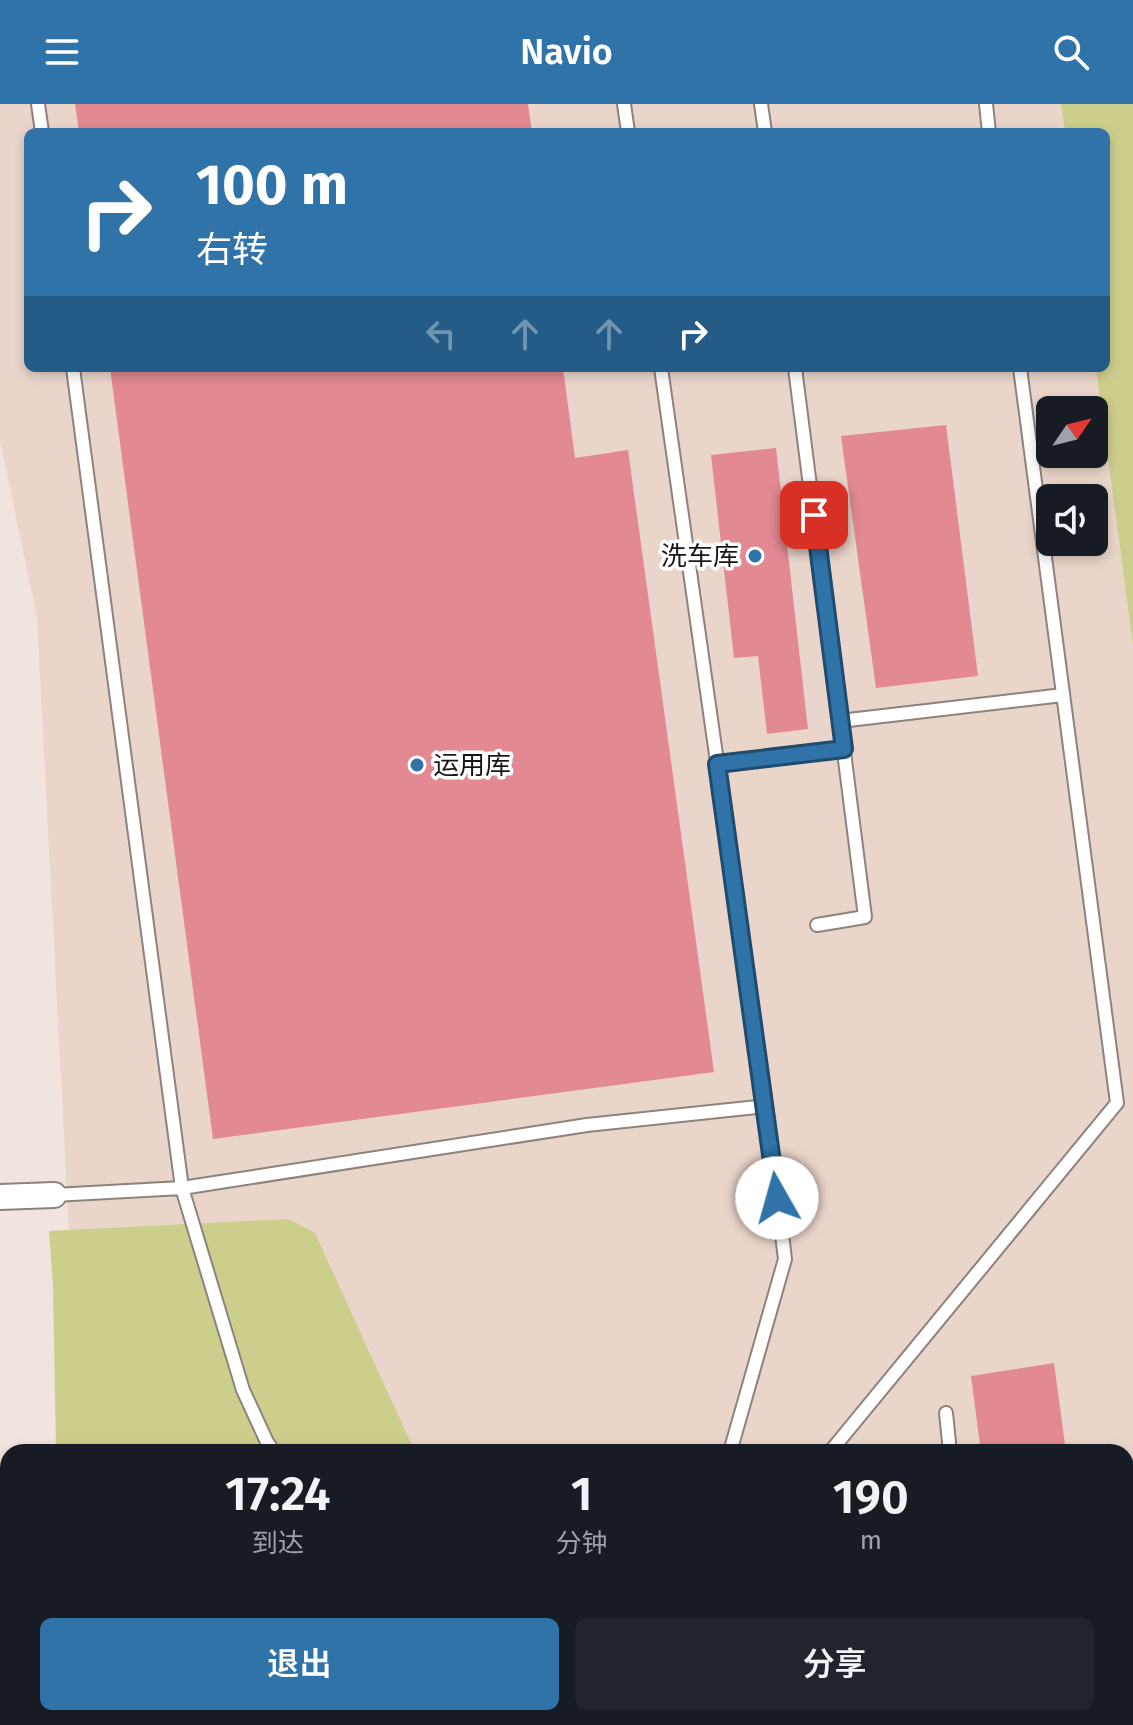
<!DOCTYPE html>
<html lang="zh">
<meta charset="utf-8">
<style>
body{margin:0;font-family:"Fira Sans","Noto Sans SC",sans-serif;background:#20242c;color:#f1f3f6;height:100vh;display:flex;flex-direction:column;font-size:30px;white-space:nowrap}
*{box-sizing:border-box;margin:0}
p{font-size:26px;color:#9ea1a6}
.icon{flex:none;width:44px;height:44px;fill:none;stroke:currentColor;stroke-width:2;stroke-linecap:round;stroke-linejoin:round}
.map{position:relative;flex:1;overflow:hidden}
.sheet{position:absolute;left:0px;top:1340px;width:1134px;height:282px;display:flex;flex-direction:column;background:#171b24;border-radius:24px 24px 0 0;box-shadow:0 4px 12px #0003}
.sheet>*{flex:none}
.banner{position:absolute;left:24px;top:24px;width:1086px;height:244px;border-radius:12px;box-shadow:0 4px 12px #0003;background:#2f73a9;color:#fff;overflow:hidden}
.needle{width:52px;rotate:55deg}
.fabs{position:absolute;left:1036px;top:292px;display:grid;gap:16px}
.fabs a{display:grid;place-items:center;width:72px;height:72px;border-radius:12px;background:#171b24;box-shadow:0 4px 12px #0003;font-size:40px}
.pin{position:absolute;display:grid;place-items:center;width:68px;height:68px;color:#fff;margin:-34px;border-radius:16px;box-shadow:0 4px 12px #0006}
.me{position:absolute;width:88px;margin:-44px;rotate:353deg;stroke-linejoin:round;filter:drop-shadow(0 0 6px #0008)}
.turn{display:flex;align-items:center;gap:28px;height:168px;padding:0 40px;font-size:36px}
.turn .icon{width:104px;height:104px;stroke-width:2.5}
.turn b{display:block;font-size:56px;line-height:68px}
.lanes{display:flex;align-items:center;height:76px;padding:0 40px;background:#0003;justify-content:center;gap:40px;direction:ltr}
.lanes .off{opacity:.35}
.eta{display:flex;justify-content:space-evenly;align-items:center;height:136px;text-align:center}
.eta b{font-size:48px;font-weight:600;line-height:56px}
.action{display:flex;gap:16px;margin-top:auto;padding:16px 40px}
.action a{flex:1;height:92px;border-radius:12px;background:#2f73a9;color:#fff;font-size:32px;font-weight:600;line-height:92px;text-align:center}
.action a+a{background:#20242c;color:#f1f3f6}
header{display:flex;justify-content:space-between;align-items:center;height:104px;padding:0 40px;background:#2f73a9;color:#fff;font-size:36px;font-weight:600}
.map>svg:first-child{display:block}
</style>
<header><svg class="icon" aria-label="menu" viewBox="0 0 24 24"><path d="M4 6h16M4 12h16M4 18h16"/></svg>Navio<svg class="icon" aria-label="search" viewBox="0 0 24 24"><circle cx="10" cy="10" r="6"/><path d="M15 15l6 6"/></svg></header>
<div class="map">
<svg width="1133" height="1621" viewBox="0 0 1133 1621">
<rect width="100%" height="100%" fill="#f1e3dd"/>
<path fill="#ead5cb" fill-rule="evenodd" d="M0 0H1061L1065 28H28V264H1096L1133 542V1621H467L462 1614H1126V1348H244L73 1205 37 514 0 336ZM1050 306H1094V350H1050ZM1050 394H1094V438H1050Z"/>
<path fill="#ccce8c" d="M1061 0H1133V542L1096 264H1106V28H1065Z
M288 1115 315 1129 415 1348H56L53 1181 49 1127Z
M55 1614H543L547 1621H55Z"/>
<path fill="#e28992" d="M75 0H528L532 28H79Z
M110 264H563L575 354 628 346 714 968 213 1035Z
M946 321 978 572 876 584 841 332Z
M776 344 808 625 767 630 758 552 734 554 711 351Z
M1054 1259 1066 1348H981L971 1272Z"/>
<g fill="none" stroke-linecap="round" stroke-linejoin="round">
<g stroke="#8e827c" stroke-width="16">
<path id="service" d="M38 0 42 28
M624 0 628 28
M761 0 765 28
M986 0 989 28
M661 264 766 1002 785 1155 730 1348
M795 264 865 813 817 821
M840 617 1063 591
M717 660 844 645
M54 1091 182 1084 73 264
M946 1309 950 1348
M274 1348 267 1338 243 1286 182 1084 587 1021 766 1002
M830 1348 1117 999 1020 264
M484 1614 489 1621
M724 1614 725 1621
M981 1614 982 1621
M813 1621 815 1614"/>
</g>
<g stroke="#8e827c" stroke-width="28">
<path id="minor" d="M0 1093 54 1091"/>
</g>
<g stroke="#8e827c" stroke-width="38">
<path id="secondary" d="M0 1448 5 1621"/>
</g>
<use href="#service" stroke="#fff" stroke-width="12"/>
<use href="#minor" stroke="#fff" stroke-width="24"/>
<use href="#secondary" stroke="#fff" stroke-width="34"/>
</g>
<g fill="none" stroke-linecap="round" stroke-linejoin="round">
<g stroke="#1f4b6e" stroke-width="20">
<path id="route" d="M777 1094 717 660 844 645 814 411"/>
</g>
<use href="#route" stroke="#2f73a9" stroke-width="14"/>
</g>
<g fill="#2f73a9" stroke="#fff" stroke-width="3">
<circle cx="755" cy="452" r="8"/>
<circle cx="417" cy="661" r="8"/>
</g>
<g text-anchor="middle" stroke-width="7" stroke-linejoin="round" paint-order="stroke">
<g font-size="26" fill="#191512" stroke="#fff" text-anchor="end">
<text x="739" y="461">洗车库</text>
<text x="433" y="670" text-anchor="start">运用库</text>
</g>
</g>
</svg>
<div class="fabs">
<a><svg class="needle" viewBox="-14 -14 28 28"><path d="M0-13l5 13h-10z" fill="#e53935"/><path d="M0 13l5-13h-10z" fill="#9ea1a6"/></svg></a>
<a><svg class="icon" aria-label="sound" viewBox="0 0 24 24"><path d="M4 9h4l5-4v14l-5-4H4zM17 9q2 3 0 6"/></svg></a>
</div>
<div class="pin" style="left:814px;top:411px;background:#d93025"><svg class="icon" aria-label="arrive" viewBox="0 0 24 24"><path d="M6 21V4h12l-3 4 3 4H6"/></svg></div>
<svg class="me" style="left:777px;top:1094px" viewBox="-20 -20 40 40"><circle r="19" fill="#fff"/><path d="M0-13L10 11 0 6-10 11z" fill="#2f73a9"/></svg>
<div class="banner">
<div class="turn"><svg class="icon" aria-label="right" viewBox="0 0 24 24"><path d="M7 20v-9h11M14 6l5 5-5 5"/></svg><div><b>100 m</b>右转</div></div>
<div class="lanes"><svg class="icon off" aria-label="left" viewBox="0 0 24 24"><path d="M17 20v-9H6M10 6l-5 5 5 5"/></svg><svg class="icon off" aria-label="ahead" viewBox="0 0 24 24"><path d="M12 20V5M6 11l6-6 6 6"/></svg><svg class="icon off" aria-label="ahead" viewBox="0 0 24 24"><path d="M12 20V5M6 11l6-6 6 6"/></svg><svg class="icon" aria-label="right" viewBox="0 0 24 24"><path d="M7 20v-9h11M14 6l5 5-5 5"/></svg></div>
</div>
<section class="sheet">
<div class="eta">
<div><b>17:24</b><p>到达</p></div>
<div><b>1</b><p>分钟</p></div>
<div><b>190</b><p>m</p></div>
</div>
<div class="action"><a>退出</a><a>分享</a></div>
</section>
</div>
